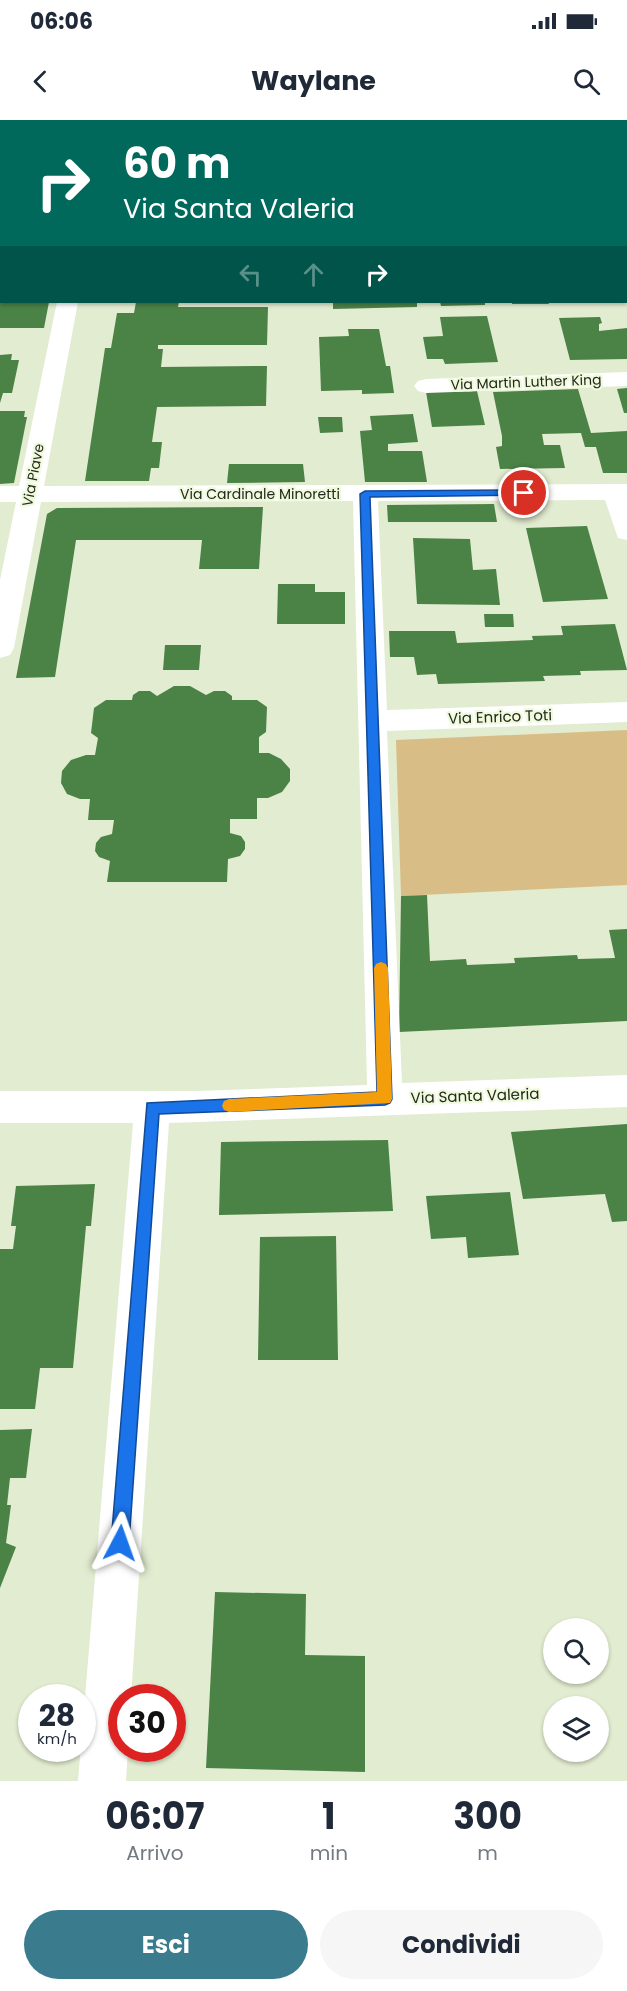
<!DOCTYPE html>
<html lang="it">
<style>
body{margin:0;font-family:Poppins,sans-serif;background:#f6f6f7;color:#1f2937;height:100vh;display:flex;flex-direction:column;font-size:22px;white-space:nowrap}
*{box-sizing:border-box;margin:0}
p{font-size:20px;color:#747a83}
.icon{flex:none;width:33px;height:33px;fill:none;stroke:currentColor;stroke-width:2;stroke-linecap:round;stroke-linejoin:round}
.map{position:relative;height:1661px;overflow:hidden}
.details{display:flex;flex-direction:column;background:#fff;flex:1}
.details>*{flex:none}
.banner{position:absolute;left:0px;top:0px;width:627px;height:183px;box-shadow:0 2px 4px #0004;background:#00695c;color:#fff;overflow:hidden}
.buttons{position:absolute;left:543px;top:1498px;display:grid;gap:12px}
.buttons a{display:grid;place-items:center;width:66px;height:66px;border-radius:50%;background:#fff;box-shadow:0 2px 4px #0004;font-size:30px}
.speed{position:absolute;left:18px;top:1564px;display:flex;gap:12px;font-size:30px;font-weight:700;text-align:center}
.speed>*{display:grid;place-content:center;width:78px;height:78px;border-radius:50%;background:#fff;box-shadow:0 2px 4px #0004;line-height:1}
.speed small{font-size:15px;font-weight:400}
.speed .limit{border:9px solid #d22;background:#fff;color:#111}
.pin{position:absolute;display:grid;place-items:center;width:51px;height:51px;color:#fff;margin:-26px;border:3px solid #fff;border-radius:50%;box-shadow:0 2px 6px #0007}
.me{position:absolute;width:66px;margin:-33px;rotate:4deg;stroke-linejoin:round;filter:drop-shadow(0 0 4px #0008)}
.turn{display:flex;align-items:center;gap:21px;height:126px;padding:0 24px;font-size:27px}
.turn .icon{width:78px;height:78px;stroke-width:2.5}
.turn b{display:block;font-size:42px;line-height:51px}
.lanes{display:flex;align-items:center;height:57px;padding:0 24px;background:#0003;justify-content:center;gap:30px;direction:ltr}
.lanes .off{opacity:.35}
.eta{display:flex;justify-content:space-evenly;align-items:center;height:102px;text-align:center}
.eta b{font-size:36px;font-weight:700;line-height:42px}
.primary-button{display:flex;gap:12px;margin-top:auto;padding:12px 24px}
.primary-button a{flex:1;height:69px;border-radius:36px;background:#3a7b8d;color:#fff;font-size:24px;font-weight:700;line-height:69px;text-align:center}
.primary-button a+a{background:#f6f6f7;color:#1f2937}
.status{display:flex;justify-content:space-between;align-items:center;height:42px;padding:0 30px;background:#fff;direction:ltr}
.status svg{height:16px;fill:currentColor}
header{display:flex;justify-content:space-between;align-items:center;height:78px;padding:0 24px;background:#fff;font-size:27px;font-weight:700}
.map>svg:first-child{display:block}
</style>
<div class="status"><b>06:06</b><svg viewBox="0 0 49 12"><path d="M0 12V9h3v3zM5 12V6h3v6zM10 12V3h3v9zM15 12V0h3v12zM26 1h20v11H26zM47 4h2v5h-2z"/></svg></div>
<header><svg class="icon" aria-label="back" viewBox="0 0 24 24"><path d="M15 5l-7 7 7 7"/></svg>Waylane<svg class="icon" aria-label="search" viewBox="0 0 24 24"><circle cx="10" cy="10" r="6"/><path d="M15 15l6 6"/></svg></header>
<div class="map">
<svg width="627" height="1661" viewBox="0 0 627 1661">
<rect width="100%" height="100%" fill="#e2ecd0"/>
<path fill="#d8be86" d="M627 610V765L401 776 396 620Z"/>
<path fill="#4b8246" d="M0 182H49L44 208H0Z
M136 182H179L178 187H268L267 225H158V229H163L161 247 267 246 266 286 157 287 152 322H162L159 348H151L149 361H85L105 228H111L117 193H134Z
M333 182H417V187L333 189Z
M440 182H485V185L441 186Z
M512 182H548L549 184H512Z
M487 196 498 242 445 244 443 239H427L423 217 443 216 440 197Z
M600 197 602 203 599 204V211L627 208V239L570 240 559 198Z
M348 209H379L386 246H390L394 273 362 274V270L321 271 319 217 349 216Z
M12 234 11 240H19L12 273H3L0 283V235Z
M627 268V293H624L617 269Z
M578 269 591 313 627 311V353H603L596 327H585L581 313 542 314 544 325H560L565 348 500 349 496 327 502 326V316L493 272Z
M477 271 485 305 432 307 426 272Z
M0 291H25L24 297H27L14 363 0 364Z
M413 294 418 322 388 324V331H422L427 362H365L360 311 372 310 370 296Z
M318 297H342L343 312 320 313Z
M229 344H303L305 362 227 363Z
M494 384 497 402H388L387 385Z
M263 387 259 449H199L202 420H76L55 557 16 558 47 394 57 388Z
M587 406 608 479 543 482 526 408Z
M413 418 470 419 473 450 496 449 500 485 417 484Z
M278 464H315V472H345V504H277Z
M484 494H513L514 507H485Z
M615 504 627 550 580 551 581 555 543 556 545 561 438 564 436 554 417 555 414 537H390L389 511H455L457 523 533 520 532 516 563 515 561 506Z
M165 525H201L199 550H163Z
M174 566H190L206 575 214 571H225L232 576V580H257L267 587 266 612 259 617V633H269L281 639 290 649V661L282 672 268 678H257V699H230V713L241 716 245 722V729L240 736 228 739 227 762H107L110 741 99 737 95 731 96 723 101 717 112 714 114 700H88L90 679H80L67 674 61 663 62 651 71 640 86 635H95L98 618 91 613 94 588 106 580H132L133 575 139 571H150L157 576Z
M427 775 430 841 466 839 467 845 515 843 514 838 577 835 578 839 615 838 609 810 627 809V901L399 912 401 776Z
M627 1004V1101L612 1102 605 1074 523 1079 511 1012Z
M388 1020 393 1091 219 1095 221 1022Z
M95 1064 91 1106H86L73 1248H40L35 1289H0V1129H13L16 1106H11L16 1066Z
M510 1072 519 1135 468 1138 466 1117 431 1119 426 1076Z
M336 1116 338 1240H258L260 1117Z
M32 1309 26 1358H10L7 1385H11L6 1423 16 1427 0 1468V1310Z
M215 1472 306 1474 305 1535 365 1536V1652L206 1648Z"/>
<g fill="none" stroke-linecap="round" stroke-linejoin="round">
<path fill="#fff" fill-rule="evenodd" d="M351 0H363V2H351Z
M463 0H475L476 2H464Z"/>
<path fill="#fff" fill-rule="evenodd" d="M92 0H110V2H92Z
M619 0H627V13L626 2H618Z
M626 134H627V146H626Z
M0 171 2 182H10L0 183Z
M57 182H78L44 366 627 364V420L618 418 605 380 378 381 387 590 627 582V602L387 611 402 963 627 955V987L169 1003 131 1578H122V1629H128L126 1661H78L133 1003H0V971H197L367 965 353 381 41 382 14 528 10 535 0 538V460L16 382H0V366H19Z
M627 252V266L426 273 418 271 414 266 418 261 426 259Z"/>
<path fill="#fff" fill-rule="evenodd" d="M627 5V17H626V6Z
M0 9H2V21H0Z"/>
</g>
<path fill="#1a73e8" stroke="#114b97" stroke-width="1.5" d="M524 370H528V375L370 377 392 979 390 983 385 985 159 994 129 1423 126 1429 120 1432 114 1429 111 1423 147 983 377 972 360 374 365 371Z"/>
<path fill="#f59e0b" d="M381 842 386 844 388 848 392 979 390 983 229 992 224 990 222 986 224 981 229 979 377 972 374 848 376 844Z"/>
<g text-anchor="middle" stroke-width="4.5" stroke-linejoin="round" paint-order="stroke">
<g font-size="14" fill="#24281e" stroke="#effadd">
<text transform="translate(526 262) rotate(-2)" y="5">Via Martin Luther King</text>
<text transform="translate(33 355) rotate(-79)" y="5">Via Piave</text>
<text x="260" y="379">Via Cardinale Minoretti</text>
</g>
<g font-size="15" fill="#24281e" stroke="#effadd">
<text transform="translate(500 597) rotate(-2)" y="5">Via Enrico Toti</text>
<text transform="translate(475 976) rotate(-2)" y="5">Via Santa Valeria</text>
</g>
</g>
</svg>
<div class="buttons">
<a><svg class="icon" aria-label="search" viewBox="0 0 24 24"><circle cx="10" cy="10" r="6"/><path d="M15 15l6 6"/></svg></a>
<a><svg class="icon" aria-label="layers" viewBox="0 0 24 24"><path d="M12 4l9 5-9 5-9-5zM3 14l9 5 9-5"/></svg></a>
</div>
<div class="speed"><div>28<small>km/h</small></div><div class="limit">30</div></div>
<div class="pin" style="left:524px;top:373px;background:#d93025"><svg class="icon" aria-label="arrive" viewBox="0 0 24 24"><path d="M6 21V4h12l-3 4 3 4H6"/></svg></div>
<svg class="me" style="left:120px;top:1423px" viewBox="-20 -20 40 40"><path d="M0-17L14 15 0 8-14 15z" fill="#1a73e8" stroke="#fff" stroke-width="4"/></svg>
<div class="banner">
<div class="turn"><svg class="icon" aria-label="right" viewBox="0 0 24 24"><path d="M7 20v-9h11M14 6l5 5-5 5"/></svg><div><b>60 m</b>Via Santa Valeria</div></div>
<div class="lanes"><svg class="icon off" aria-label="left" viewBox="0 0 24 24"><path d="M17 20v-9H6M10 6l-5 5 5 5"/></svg><svg class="icon off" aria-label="ahead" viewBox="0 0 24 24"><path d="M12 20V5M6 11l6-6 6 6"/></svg><svg class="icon" aria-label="right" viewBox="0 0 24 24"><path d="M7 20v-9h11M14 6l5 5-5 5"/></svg></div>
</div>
</div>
<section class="details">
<div class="eta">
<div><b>06:07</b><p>Arrivo</p></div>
<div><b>1</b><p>min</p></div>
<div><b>300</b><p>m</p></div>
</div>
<div class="primary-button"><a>Esci</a><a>Condividi</a></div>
</section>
